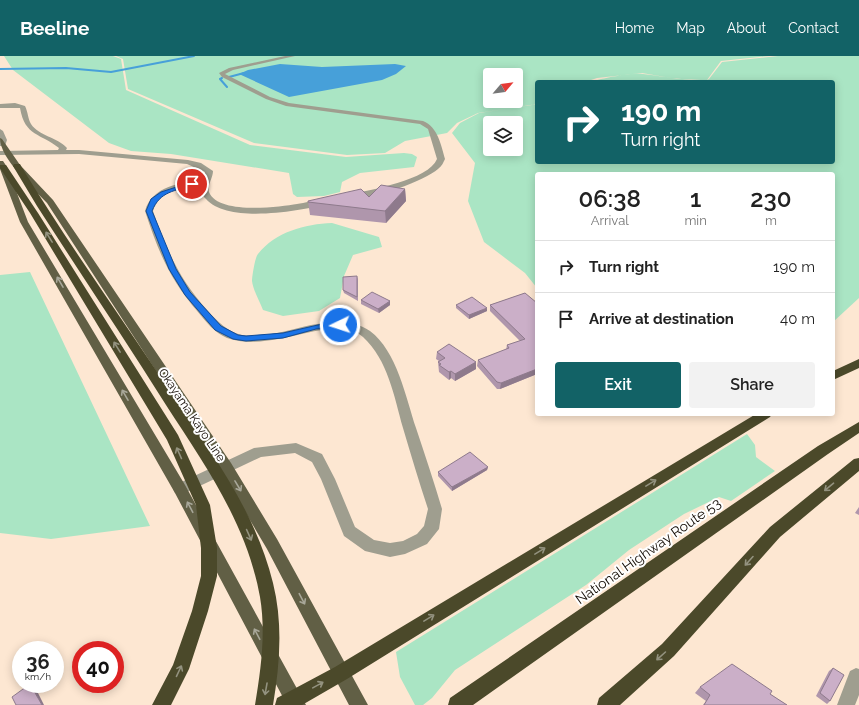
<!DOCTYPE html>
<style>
body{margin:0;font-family:Raleway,sans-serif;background:#f2f2f2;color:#222;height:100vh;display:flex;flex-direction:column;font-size:15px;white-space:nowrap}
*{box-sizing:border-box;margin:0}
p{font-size:13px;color:#767676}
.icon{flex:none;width:22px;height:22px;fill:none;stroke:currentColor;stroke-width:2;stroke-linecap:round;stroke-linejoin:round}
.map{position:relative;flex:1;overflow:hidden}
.side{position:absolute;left:535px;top:116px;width:300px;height:244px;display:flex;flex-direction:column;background:#fff;border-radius:4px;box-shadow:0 2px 10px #0003}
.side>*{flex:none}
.banner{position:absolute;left:535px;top:24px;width:300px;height:84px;border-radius:4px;box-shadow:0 2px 10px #0003;background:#126266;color:#fff;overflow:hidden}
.needle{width:26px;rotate:61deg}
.fabs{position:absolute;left:483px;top:12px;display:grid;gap:8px}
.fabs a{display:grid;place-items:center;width:40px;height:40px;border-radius:4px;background:#fff;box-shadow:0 2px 10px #0003;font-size:20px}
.speed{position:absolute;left:12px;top:585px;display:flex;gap:8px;font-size:20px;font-weight:700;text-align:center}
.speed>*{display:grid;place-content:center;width:52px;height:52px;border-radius:50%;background:#fff;box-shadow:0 2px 10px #0003;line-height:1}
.speed small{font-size:10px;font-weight:400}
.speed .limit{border:6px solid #d22;background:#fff;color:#111}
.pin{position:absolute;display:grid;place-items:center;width:34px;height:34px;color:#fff;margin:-17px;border:2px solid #fff;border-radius:50%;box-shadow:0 1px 4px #0007}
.me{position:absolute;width:44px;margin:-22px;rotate:266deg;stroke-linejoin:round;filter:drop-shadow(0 0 3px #0008)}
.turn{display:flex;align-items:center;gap:14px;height:84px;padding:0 20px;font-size:18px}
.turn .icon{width:52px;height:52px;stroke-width:2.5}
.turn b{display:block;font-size:28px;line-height:34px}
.eta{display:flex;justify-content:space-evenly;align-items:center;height:68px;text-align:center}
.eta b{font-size:24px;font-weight:600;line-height:28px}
.action{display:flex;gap:8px;margin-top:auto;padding:8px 20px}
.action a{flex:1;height:46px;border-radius:4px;background:#126266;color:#fff;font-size:16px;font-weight:600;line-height:46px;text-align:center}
.action a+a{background:#f2f2f2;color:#222}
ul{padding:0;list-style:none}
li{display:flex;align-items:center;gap:12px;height:52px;padding:0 20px;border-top:1px solid #e0e0e0}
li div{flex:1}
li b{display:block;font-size:15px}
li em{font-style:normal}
header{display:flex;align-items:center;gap:24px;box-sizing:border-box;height:56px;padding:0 20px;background:#126266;color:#fff}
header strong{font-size:19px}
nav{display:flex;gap:22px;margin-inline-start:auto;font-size:14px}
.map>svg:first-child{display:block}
</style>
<header>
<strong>Beeline</strong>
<nav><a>Home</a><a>Map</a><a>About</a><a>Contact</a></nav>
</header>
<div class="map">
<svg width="859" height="649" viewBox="0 0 859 649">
<rect width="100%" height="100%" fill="#fde7d2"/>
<path fill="#aae5c4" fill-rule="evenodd" d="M4 0H113L121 3 126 34 250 89 346 101 404 97 412 98 417 101 414 111 360 117 342 126 340 136 324 140 297 141 293 138 289 117 171 98 131 95 109 87 13 14Z
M116 0H770L721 5 707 24 709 23 722 6 778 0H859V242L833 266V118H537V232L525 217 484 186 468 145 475 107 452 77 460 67 479 57 537 48V106H833V26H591C603 22 630 17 643 18 663 20 680 25 701 23H677L642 17 597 22 585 26H537V47L532 49 478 57 457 67 447 77 405 85 385 97 347 99 254 87 128 33 123 3ZM490 19H516V45H490ZM490 67H516V93H490Z
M332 167 379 181 382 191 353 199 344 220 340 242 319 255 283 260 263 254C260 246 253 234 252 225 252 221 255 201 258 198 275 176 305 168 332 167Z
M30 216 150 470 51 483 0 477V219Z
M747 378 755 389 756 401 775 415 731 445 719 441 684 458 629 494 586 529 455 614 432 642 423 649H415L400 621 396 596Z"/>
<path fill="#47a0d9" d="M280 8 322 11 395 8 406 10 396 18 382 24 289 41 239 18 248 14Z"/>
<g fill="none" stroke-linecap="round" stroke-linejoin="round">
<path stroke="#47a0d9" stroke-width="2" d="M0 13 66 12 111 16 194 0
M229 21 244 17
M222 22 220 23 227 31"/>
<path fill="#9f9e8f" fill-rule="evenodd" d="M285 0H295L233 14 225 18 270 41 289 47 423 65C438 71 441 89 445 103 443 107 442 110 438 113 424 125 365 147 348 143V139C369 134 429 124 437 103L428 73 420 68 286 50 266 43 222 21 219 17 229 12Z
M15 47 25 50C28 56 28 63 31 68 39 80 57 81 67 92L66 94H79L188 104 201 107 213 115C213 122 207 129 209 136 218 159 279 151 297 148 306 147 319 142 328 144L329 146 328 148C299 155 228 168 206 143 202 139 200 136 202 130 183 131 159 134 153 155 167 195 179 223 208 255 217 265 228 276 242 279 264 282 290 274 311 269 330 265 353 263 370 275 397 295 406 342 416 372 425 399 434 426 442 453L439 473 427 488 405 498 390 501 365 495 344 480 321 423 312 406 295 397 261 401 185 437 180 439 175 437 173 433 175 429 254 392 296 387 322 398 335 423 355 471 374 484 390 487 403 485 417 478 424 470 428 453C419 426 411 399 403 372 394 340 388 304 363 281 343 262 302 280 278 283 261 286 244 288 227 282 215 277 206 266 198 256 170 224 158 195 145 155 152 130 181 126 204 125L205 116 187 108 79 98 0 99V95L58 94 59 92C41 77 25 81 20 52H0V48Z
M0 73 3 75 7 84 5 90H0Z
M856 612 859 613V639L855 649H837L850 615Z"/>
<path fill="#615f45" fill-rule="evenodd" d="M0 82 2 83 20 109 53 144 231 407 277 483 368 649H349L267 493 221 415 47 147C33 132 0 103 0 82Z
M0 105H3L7 111 28 166 185 429 306 649H287L175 437 20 166 0 113Z"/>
<path fill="#4b492a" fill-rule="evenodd" d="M14 108H20L21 110C69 189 123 264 174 341 213 399 256 457 273 527 283 567 280 608 273 649H255C261 613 266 576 260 541 247 468 205 409 166 349 124 282 80 217 37 150L13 110Z
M0 109H6L38 157 178 379 210 449 217 492V520L208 555 189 613 171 649H152L173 609 192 555 201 520V492L196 449 167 384 30 157 0 112Z
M859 303V312L833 324V315Z
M756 358H772L770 361 347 623 302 649H275L277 642 335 611Z
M859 366V377L828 398 473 649H448L450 642 818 390Z
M859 402V415L780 481 674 600 620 649H597L599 642 662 588 770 471 854 403Z"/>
</g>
<path fill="#af96ac" d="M405 133 406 145 386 167 310 159 308 145 369 141Z
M357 220 358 223V245L344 237 343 234Z
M525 237 537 318 500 333H497L477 310 478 304 506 294 507 289 520 285 490 255V249Z
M361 244 390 245V249L379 257 361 248Z
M456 249 487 255 469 263 456 252Z
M437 296 476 306V313L455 325 451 322 449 324 439 316 438 306 439 305 436 303Z
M488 411 487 414 452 435 438 420V416Z
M859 451V459L855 457Z
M833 612 830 645 827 648 816 640 829 615Z
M700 631 770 638 787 649H703L706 645 695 637Z"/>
<path fill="#8e7a8c" d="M405 133 406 145 386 167 385 155Z
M390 245V249L379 257 378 253Z
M487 252V255L469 263V259Z
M476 306V313L455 325V318Z
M537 313V318L500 333 501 327Z
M451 315V322L449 324V316Z
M488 411 487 414 452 435V431Z
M30 628 36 633 44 649H42Z"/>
<path fill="#cbafc8" stroke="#8e7a8c" d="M381 129 405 133 385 155 308 146V145L361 133 369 141Z
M357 220V241L343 234V221Z
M372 236 390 245 378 253 361 244Z
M525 237 537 247V313L501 327 497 326 478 304 509 292 507 289 525 283 490 249Z
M472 241 487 252 469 259 456 249Z
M449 288 476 306 455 318 451 315 449 316 439 309 441 308 438 306 445 302 437 296Z
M470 396 488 411 452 431 438 416Z
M732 608 772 635 770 638 787 649H704L710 639 700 631Z
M833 612 844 619 830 645 820 637Z
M30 628 42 649H16L12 641Z"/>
<defs><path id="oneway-shaft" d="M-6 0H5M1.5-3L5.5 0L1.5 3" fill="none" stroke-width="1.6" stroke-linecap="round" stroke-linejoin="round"/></defs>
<g stroke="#93927f">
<use href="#oneway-shaft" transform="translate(49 181) rotate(-122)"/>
<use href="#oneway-shaft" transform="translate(117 291) rotate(-122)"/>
<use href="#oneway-shaft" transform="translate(179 397) rotate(-114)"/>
<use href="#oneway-shaft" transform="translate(651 427) rotate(-31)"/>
<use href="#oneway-shaft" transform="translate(829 431) rotate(140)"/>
<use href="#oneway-shaft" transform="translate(249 479) rotate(66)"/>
<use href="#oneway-shaft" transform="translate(540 495) rotate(-31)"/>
<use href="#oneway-shaft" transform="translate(749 505) rotate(132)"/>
<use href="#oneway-shaft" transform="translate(429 562) rotate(-31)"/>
<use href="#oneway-shaft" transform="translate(661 600) rotate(138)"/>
<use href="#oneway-shaft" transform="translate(179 615) rotate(-65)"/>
<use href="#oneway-shaft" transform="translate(318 629) rotate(-29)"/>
<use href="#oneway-shaft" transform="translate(266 633) rotate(100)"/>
</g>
<g stroke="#a8a799">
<use href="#oneway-shaft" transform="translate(60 226) rotate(-120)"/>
<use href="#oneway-shaft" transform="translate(125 339) rotate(-120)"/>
<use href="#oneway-shaft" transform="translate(238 430) rotate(59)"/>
<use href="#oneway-shaft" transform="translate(190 451) rotate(-118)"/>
<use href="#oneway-shaft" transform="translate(302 543) rotate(62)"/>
<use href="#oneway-shaft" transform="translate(257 578) rotate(-118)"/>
</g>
<path fill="#1a73e8" stroke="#114b97" d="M192 126 194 127V129C175 135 160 135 152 155L176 213 190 236 221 270 238 279 246 280 283 277 331 266 343 267 344 269 343 271 316 273 283 282 246 285 233 283 215 274 185 239 169 213 146 155 151 143 161 136Z"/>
<g text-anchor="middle" stroke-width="4" stroke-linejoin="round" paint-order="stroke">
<g font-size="12" fill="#120a03" stroke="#fff">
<text transform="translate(192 359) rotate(56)" y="4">Okayama Kayo Line</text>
</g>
<g font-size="14" fill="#120a03" stroke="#fff">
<text transform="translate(648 495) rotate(-35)" y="5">National Highway Route 53</text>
</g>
</g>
</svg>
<div class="fabs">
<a><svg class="needle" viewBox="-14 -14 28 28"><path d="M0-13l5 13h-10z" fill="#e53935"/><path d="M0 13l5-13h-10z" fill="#767676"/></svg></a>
<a><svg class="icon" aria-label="layers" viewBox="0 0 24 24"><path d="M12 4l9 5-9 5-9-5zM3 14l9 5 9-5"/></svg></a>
</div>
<div class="speed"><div>36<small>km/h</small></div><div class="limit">40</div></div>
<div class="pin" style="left:192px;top:128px;background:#d93025"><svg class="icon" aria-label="arrive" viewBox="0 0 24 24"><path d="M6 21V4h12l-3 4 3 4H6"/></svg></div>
<svg class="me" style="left:340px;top:269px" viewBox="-20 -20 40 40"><circle r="17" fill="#1a73e8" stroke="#fff" stroke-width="3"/><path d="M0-11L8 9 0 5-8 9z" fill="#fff"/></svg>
<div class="banner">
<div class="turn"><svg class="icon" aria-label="right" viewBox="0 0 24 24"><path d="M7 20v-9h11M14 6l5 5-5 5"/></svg><div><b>190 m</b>Turn right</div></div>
</div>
<section class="side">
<div class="eta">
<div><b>06:38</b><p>Arrival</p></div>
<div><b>1</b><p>min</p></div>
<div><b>230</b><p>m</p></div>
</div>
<ul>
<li><svg class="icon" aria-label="right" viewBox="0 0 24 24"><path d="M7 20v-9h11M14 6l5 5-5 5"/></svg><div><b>Turn right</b></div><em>190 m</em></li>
<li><svg class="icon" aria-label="arrive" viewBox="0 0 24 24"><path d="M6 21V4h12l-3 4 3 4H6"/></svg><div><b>Arrive at destination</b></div><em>40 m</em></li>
</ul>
<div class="action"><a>Exit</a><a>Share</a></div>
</section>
</div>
